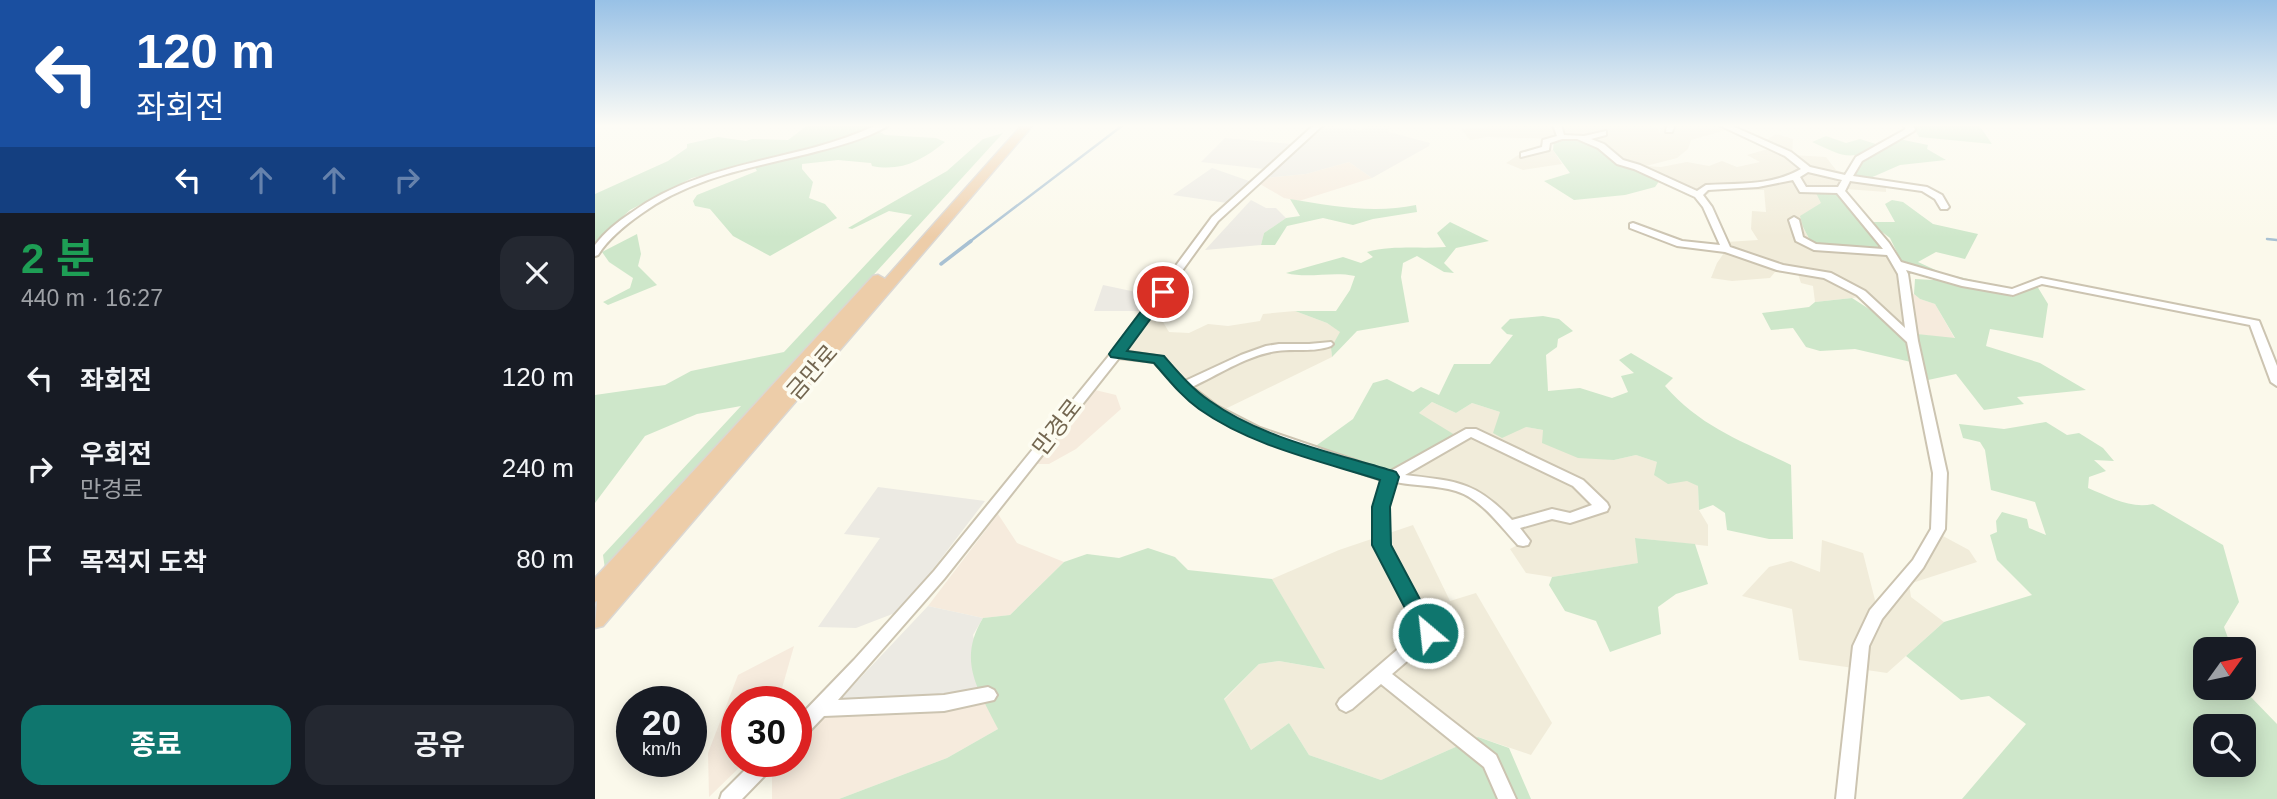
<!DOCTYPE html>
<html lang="ko">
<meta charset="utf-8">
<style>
body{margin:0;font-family:Helvetica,"Noto Sans KR",sans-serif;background:#242831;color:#f1f3f6;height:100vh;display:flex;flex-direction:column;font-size:26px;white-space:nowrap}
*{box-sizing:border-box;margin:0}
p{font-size:23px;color:#9ea1a6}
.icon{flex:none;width:38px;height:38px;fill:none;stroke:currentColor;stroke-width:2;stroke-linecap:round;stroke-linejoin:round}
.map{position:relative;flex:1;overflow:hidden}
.drawer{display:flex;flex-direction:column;background:#171b24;width:595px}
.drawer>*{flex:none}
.top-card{background:#1a4fa0;color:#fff;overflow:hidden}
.needle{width:46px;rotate:57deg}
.buttons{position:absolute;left:1598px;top:637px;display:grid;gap:14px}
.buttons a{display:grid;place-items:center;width:63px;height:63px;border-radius:14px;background:#171b24;box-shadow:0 4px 18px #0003;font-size:35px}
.speed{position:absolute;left:21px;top:686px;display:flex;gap:14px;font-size:35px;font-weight:700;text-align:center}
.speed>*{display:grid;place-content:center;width:91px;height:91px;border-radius:50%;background:#171b24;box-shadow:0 4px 18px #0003;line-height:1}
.speed small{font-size:18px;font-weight:400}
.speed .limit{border:10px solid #d22;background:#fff;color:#111}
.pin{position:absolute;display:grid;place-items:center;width:60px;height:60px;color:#fff;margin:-30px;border:4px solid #fff;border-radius:50%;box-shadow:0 2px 7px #0007}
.me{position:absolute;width:77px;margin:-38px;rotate:332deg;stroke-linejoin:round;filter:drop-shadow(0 0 5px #0008)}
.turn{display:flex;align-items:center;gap:24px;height:147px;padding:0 21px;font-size:32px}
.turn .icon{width:91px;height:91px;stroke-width:2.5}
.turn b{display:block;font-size:49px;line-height:60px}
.lanes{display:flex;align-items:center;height:66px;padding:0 21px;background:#0003;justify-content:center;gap:35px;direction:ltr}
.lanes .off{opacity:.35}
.round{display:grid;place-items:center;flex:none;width:74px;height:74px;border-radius:21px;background:#242831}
.headline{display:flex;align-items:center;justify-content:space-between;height:119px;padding:0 21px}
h1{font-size:42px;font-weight:700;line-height:52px;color:#1e9e55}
.button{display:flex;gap:14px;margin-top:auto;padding:14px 21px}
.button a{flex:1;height:80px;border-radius:21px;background:#0f766e;color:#fff;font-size:28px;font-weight:700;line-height:80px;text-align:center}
.button a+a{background:#242831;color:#f1f3f6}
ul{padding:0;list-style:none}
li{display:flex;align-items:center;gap:21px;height:91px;padding:0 21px}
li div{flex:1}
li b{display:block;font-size:26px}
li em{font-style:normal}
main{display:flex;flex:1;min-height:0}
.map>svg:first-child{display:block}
</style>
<main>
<section class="drawer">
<div class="top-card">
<div class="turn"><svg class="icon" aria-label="left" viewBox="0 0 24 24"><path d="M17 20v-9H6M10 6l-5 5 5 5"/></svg><div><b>120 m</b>좌회전</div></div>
<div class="lanes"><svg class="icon" aria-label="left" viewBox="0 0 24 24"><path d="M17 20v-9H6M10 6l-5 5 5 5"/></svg><svg class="icon off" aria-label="ahead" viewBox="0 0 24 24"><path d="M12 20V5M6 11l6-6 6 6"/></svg><svg class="icon off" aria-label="ahead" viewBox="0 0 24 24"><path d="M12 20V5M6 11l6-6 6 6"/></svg><svg class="icon off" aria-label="right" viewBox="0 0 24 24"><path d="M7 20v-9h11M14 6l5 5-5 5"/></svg></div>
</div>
<div class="headline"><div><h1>2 분</h1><p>440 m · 16:27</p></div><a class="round"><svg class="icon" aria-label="close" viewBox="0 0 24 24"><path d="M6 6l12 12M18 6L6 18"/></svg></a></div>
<ul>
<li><svg class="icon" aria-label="left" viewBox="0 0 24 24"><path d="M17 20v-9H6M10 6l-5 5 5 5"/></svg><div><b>좌회전</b></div><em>120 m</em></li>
<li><svg class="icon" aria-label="right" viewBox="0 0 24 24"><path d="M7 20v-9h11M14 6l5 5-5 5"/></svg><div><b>우회전</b><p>만경로</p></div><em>240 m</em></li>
<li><svg class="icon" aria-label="arrive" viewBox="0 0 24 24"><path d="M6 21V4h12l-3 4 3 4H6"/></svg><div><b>목적지 도착</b></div><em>80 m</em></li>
</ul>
<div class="button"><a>종료</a><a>공유</a></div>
</section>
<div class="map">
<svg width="1682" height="799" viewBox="0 0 1682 799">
<rect width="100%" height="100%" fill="#fbf9eb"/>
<path fill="#f1ecda" d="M891 125H1053L1063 128 1064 133 1069 125H1123L1131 130 1096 140 1093 149 1082 158 1051 166 1066 167 1092 162 1114 166 1127 161 1142 167 1165 162 1152 155 1173 149 1168 142 1181 134 1198 139 1197 155 1231 157 1241 170 1259 176 1291 181V192L1251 189 1222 194 1227 203 1208 227 1217 244 1287 248 1293 255 1308 287 1312 325 1300 321 1266 297 1220 302 1218 286 1206 283 1203 274 1180 272 1175 278 1137 281 1116 278 1122 263 1131 250V242L1163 240 1156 229 1157 211 1171 212 1169 190H1118L1110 196 1048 166 1027 160 1012 146 996 140 892 137 875 140 866 129 892 127Z
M945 148 958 150 967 164 928 170 911 163 925 154Z
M700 311 732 323 746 332 736 348 737 357 626 411 586 380 561 355 527 352 562 312 574 332 594 333 613 324 633 326 665 321 668 314Z
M837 402 861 413 877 403 905 412 931 427 948 430 1019 460 1041 455 1062 462 1103 486 1104 510 1113 525V546L1041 538 1044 563 957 577 931 573 915 549 934 539 901 505 873 486 807 475 859 436 823 414Z
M818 525 855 601 881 593 957 723 936 755 883 737 786 780 714 755 694 723 656 750 629 700 664 664 684 661 729 669 677 579 744 550Z
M1348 536 1374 550 1382 562 1314 584 1316 597 1349 622 1292 673 1204 660 1197 609 1147 596 1174 567 1196 561 1225 572 1227 540 1268 553 1281 604 1314 584Z"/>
<path fill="#f6ebdd" d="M754 162 777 178 704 201 689 198 665 184 671 178 711 174Z
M1314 294H1319L1325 299 1340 304 1360 339 1319 334Z
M496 389 521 395 526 409 481 449 454 464H441Z
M403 514 422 543 469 562 415 615 388 618 333 606Z
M199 646 183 702H142V761H151L114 797 113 753 143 675Z
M391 701 403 729 352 758 244 799H177V776L190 761H201V748L234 711Z"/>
<path fill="#eceae3" d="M731 125 766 130 775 125H795L794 132 835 143 834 146 777 178 754 162 711 174 671 178Z
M630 138 697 144 669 169 606 162Z
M617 168 657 182 632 203 578 195Z
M656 200 671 208H681L691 218 669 233 666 245 610 250Z
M508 285 555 295 547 311H499Z
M283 487 390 501 319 594 300 613 261 628 223 627 285 538 249 534Z
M333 606 388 618 378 635 391 701 234 711Z"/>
<path fill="#cee7ca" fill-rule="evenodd" d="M213 125H286L230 146 97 178 35 210 0 242V194L73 161 92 148V144L123 137 151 141 157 139 193 140Z
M1317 125H1384L1397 144 1324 137Z
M292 126 293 129 285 132 290 135 341 138 350 142C328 160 306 172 277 166L276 163 243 160 207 164V169L218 182 214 198 230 204 242 218 175 256 138 236 115 209 100 206 98 201 102 195 162 171 159 166 262 140Z
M408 133 10 569 8 555 146 406 102 414 50 436 0 503V395L70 385 96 371 189 352 317 215 294 211 257 229 253 228 352 171 388 139Z
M1231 136 1251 143 1265 139 1284 145C1255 163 1246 155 1217 142Z
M959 139C999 138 1030 162 1065 180L1060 187 1030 195 979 200 949 181 975 173 958 150Z
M1304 139 1333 145 1332 149 1351 160 1305 165 1273 179 1259 176 1268 160Z
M1241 192 1287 248 1217 244 1208 227 1205 216 1226 203 1221 193Z
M695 199C736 206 779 214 821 205L822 212 778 219 758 225 728 218 692 226 680 245H666L669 233 691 218 705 216Z
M1297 200 1308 202 1338 224 1383 234 1370 259 1341 252 1323 262 1347 273 1408 287 1417 297 1442 286 1453 304 1448 338 1395 329 1391 346 1445 363 1491 390 1422 397 1429 404 1389 410 1361 374 1333 380 1322 334 1360 338 1340 304 1325 299 1319 294 1320 279 1338 280 1344 275 1307 263 1295 238 1274 222H1300L1290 204Z
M855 222 894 241 861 248 849 263 859 273 849 272 822 256 808 263 806 277 814 322 762 331 737 357 736 348 745 332 732 323 700 311H741L755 290 760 276C736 271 714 279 691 273L748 257 766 263 778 257 772 252C798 245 825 249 851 247L842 233Z
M42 234 46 254 43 266 62 285 13 305 8 302 35 288 38 278 14 262 7 252Z
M1257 298 1282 314 1307 324 1316 362 1260 349 1225 351 1211 347 1198 328 1176 330 1167 313 1214 307 1220 302Z
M948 316 964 319 978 331 963 339 962 347 951 355 953 391 985 388 1017 398 1033 392 1026 376 1039 373 1024 360 1036 353 1078 378 1070 386C1107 428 1147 441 1196 465L1198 539H1174L1132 530 1130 513 1118 505 1104 510 1103 486 1092 481 1073 484 1059 475 1062 462 1041 455 1019 460 983 458 947 443 948 430 931 427 907 438 898 433 905 412 877 403 861 413 837 402 824 413 860 435 800 471 718 448 758 419 778 383 792 379 818 392 826 387 844 395 859 364H895L918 335 912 334 906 328 915 319Z
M1451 422 1472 435 1484 433 1508 448 1519 461 1499 460 1511 471 1494 477 1493 488C1515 497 1535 509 1558 504L1628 545 1644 602 1629 627 1637 649H1610V688H1648L1649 683 1652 693 1682 724V799H1367L1431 724 1394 696 1366 700 1311 656 1349 622 1437 595 1402 560 1395 535 1402 532 1401 521 1407 512 1432 519 1434 528 1451 535 1440 502 1396 490 1390 450 1385 442 1368 438 1364 424 1409 429ZM1610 726H1648V765H1610Z
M1040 538 1100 544 1113 584 1081 594 1063 607 1066 634 1015 652 1001 621 970 611 954 585 957 577 1043 563Z
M553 548 580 557 593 570 677 579 730 669 684 661 664 664 629 699 656 750 694 723 714 755 786 780 883 737 914 748 936 799H244L352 758 403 729C383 689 362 661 388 618L415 615 469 562 492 554 524 558Z"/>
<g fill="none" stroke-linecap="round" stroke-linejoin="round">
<path stroke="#a8c1d3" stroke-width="2.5" d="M1672 239 1682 240
M373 243 528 125"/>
<path stroke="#a8c1d3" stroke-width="3.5" d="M346 264 376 241"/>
<g stroke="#ccc4b1" stroke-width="4">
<path id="minor" d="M282 125H294C270 140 239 147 212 154 155 168 95 178 46 214 29 226 14 238 3 255L0 256V245C10 232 22 222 36 213 91 173 157 164 221 147 242 141 262 134 282 125Z
M719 125H728L623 221 529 351 567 357 590 381 646 355 671 346 684 344H714L736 342 738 344 736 346C717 353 701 348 682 351 653 355 623 375 597 387L622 406 665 428 794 472 871 429H881L988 480 1012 503 1014 507 1012 511 975 523 957 519 925 528 935 541 933 545 928 546 923 545C905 526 887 499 861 491 841 485 820 486 800 482L793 507 794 545 841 633 839 638 797 674 901 755 921 799H903L889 767 786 684 757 709 751 712 745 709 742 704 745 699 824 631 780 545 779 507 787 480C766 474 746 466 725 459 657 437 607 418 559 362L524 358 349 579 243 700 349 695 393 687 399 690 402 695 399 700 349 711 229 716 207 739 201 741V720L259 660 339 571 517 352 617 217ZM876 437 978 486 997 505 975 513 957 509 917 520C881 481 860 481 810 475Z
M958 125H966L969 135 989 136 1011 131V135L996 139 1009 144 1028 160 1045 165 1102 191 1111 185C1144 183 1177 186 1206 169L1190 156 1124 125H1135L1196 152 1215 167 1250 175 1261 157 1311 129 1308 125H1317L1320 129 1319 131 1267 161 1258 176 1332 187 1347 195 1354 207 1352 209H1346L1340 199 1327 191 1255 181 1250 191 1294 243 1306 262 1368 280 1417 289 1446 278 1664 321 1682 366V386L1676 382 1655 325 1447 284 1418 295 1367 286 1311 270 1313 274 1323 341 1352 473 1350 529 1328 568 1287 619 1274 646 1259 799H1241L1258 646 1275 610 1318 560 1336 529 1338 473 1312 342 1262 295 1229 278 1182 270 1130 252 1082 246 1035 228V224L1038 223 1087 241 1125 245 1108 207 1100 197 1039 169 1022 164 1003 148 982 139H967L955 143 954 150 926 157V153L947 147 948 140 962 136ZM1213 172 1247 180 1243 187H1211L1205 177ZM1198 180 1205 192 1242 193 1288 249 1221 244 1208 237 1204 220 1199 217 1194 220 1201 241 1219 250 1292 255 1303 274 1310 328 1270 291 1236 273 1188 265 1135 247 1117 207 1108 195 1113 190 1163 187Z
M1072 125H1080L1077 132H1071Z
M159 761H181L178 767 147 799H125L127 793Z"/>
</g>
<g stroke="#dbd7d2" stroke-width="3">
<path id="highway" d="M427 125H438L8 626 0 628 2 601 0 602V578L278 276 283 275 290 279Z"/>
</g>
<use href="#minor" fill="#fff" fill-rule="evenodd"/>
<use href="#highway" fill="#edcda9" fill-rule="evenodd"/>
</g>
<linearGradient id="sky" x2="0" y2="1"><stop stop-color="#98c1e6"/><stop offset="0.53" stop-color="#fdfcf6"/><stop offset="1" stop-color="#fdfcf6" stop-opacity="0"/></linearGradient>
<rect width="1682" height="237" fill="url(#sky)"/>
<path fill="#0f766e" stroke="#0a4d48" stroke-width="2" d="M568 288 575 292 532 351 569 356C583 372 597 389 615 401 668 439 740 453 801 472L804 477 795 507 796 545 843 633 840 639 833 641 826 639 777 545V507L785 480C725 461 656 446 604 409 586 396 573 379 559 363L516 357 514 354 516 351 563 289Z"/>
<g text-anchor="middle" stroke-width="7" stroke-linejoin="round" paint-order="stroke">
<g font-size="23" fill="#736650" stroke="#fdfcf1">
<text transform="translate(217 372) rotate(-49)" y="8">금만로</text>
<text transform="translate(462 427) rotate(-52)" y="8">만경로</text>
</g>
</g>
</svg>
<div class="buttons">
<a><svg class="needle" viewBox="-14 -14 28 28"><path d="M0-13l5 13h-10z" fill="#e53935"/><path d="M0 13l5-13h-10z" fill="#9ea1a6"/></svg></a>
<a><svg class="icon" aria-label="search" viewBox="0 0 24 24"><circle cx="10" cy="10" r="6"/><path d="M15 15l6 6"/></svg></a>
</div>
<div class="speed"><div>20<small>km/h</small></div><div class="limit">30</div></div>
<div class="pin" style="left:568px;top:292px;background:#d93025"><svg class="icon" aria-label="arrive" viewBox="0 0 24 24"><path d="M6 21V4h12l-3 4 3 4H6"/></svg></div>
<svg class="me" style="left:833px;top:633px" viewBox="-20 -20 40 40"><circle r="17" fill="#0f766e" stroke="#fff" stroke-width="3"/><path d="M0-11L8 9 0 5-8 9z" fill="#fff"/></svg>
</div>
</main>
